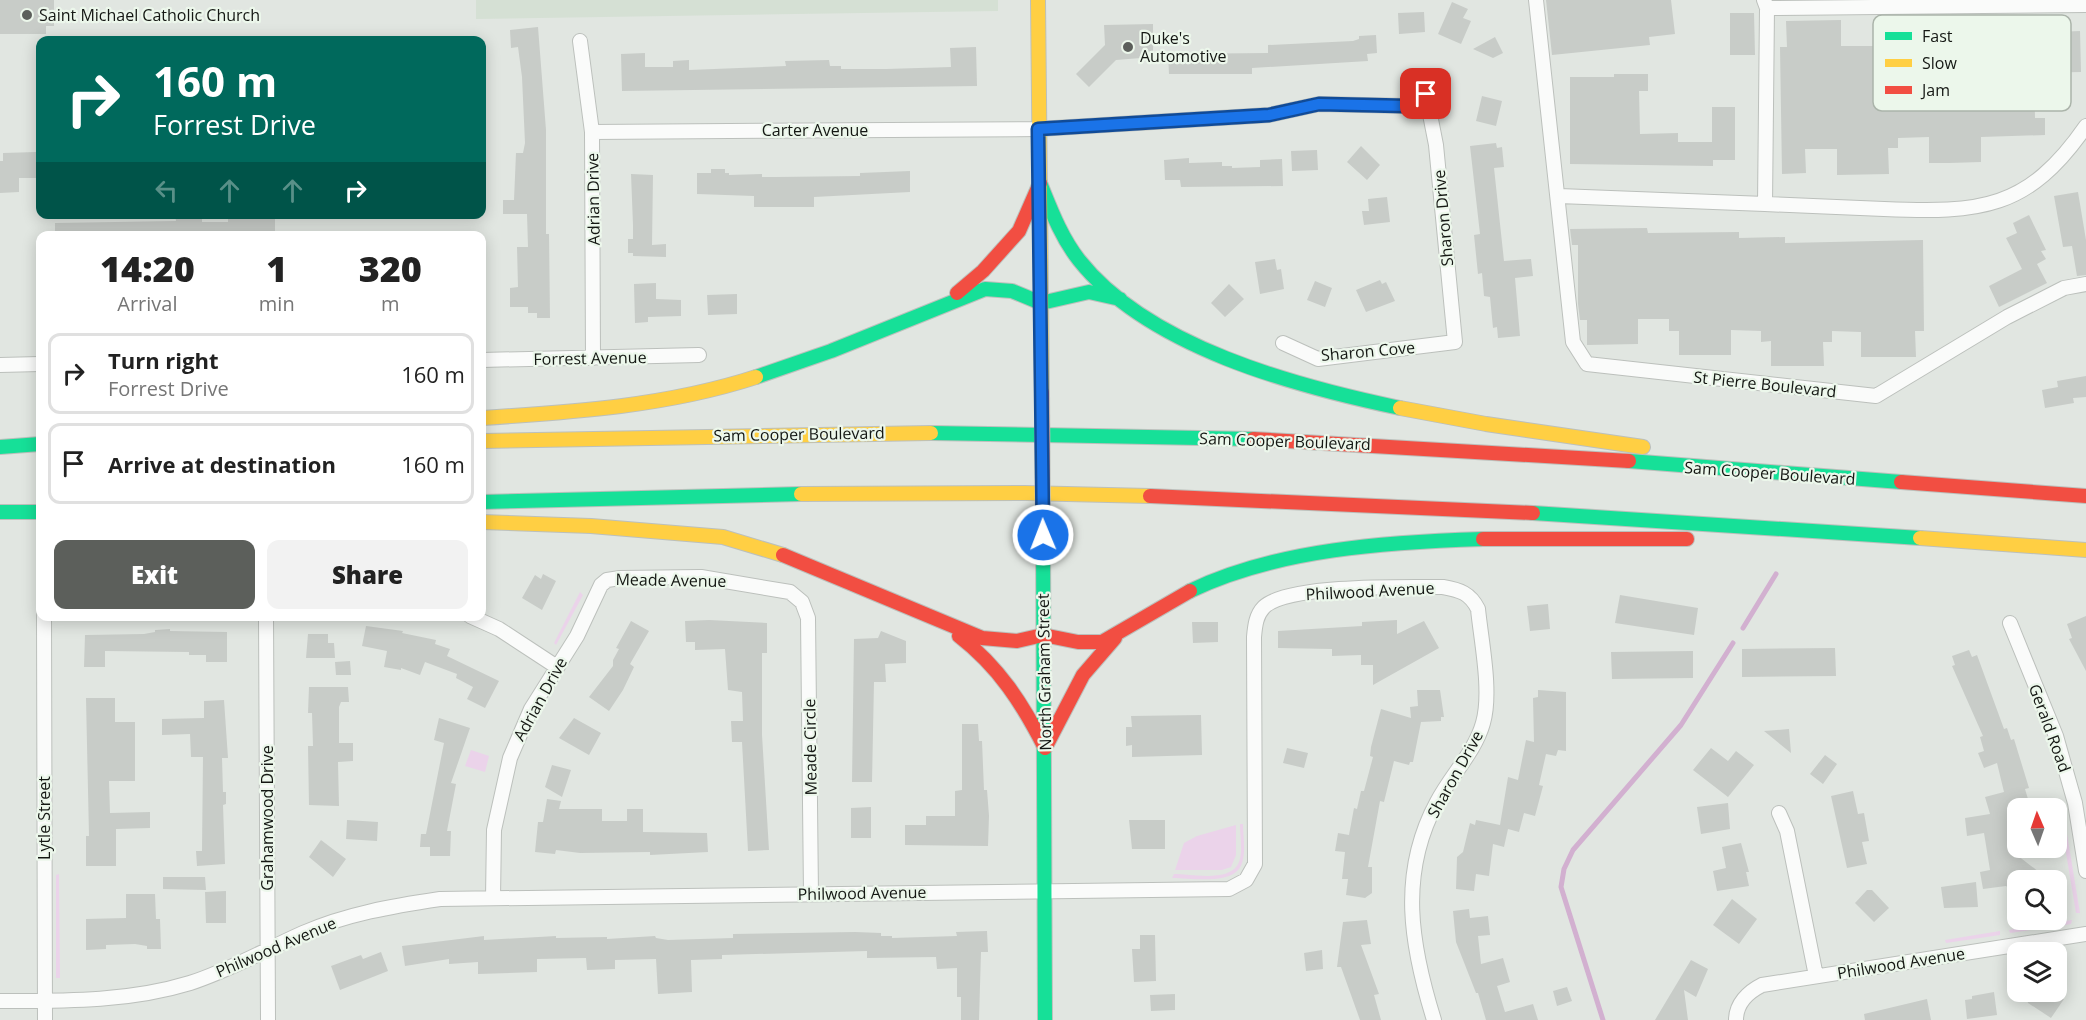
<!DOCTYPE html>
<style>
body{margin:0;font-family:"Open Sans",sans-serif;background:#f2f2f2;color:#222;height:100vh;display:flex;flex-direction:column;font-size:22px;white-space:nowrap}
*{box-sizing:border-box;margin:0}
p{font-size:20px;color:#767676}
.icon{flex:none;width:33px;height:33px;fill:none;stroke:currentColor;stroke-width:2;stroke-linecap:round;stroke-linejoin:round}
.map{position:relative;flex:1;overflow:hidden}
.sheet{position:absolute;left:36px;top:231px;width:450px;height:390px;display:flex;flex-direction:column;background:#fff;border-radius:12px;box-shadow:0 3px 15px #0003}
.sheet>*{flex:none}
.top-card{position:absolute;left:36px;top:36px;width:450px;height:183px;border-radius:12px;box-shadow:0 3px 15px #0003;background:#00695c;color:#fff;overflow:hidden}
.needle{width:39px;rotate:358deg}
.buttons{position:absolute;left:2007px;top:798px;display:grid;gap:12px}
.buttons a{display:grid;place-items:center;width:60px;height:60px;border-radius:12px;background:#fff;box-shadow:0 3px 15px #0003;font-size:30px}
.pin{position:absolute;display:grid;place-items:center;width:51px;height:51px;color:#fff;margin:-26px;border-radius:12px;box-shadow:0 3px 9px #0006}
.me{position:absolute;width:66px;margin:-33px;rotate:359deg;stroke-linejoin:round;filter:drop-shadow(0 0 4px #0008)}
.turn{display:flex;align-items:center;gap:21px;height:126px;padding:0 18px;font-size:27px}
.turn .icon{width:78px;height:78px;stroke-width:2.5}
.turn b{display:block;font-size:42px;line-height:51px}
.lanes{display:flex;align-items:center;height:57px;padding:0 18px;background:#0003;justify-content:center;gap:30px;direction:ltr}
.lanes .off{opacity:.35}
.eta{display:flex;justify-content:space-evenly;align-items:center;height:102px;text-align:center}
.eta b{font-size:36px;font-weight:800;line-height:42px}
.button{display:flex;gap:12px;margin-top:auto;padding:12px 18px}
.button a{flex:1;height:69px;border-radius:12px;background:#5c5f5b;color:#fff;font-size:24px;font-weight:800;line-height:69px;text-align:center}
.button a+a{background:#f2f2f2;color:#222}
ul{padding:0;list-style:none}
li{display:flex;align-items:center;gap:18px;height:81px;margin:0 12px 9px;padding:0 6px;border:3px solid #e0e0e0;border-radius:12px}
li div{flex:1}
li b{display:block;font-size:22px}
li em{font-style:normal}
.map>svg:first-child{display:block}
</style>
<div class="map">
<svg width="2086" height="1020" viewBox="0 0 2086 1020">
<rect width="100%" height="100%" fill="#e1e6e1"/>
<path fill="#d5e0d4" d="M476 0H998V11L476 19Z"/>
<path fill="#ebd3ea" d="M580 592 583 595 556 645 554 643Z
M471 750 489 756 485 772 465 766Z
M2063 810 2080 913H2076L2059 811Z
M1240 824H1243C1243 836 1246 851 1242 863 1235 886 1193 878 1172 878L1174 874C1191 874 1231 883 1239 862 1243 852 1240 836 1240 824Z
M1236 825V855L1231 867 1222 870H1175L1184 843 1197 836Z
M59 874 60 978H56V875Z
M2072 920 2071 924 2010 933 2009 930Z
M2000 931V935L1946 943 1945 940Z"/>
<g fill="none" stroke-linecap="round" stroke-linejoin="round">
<path stroke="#d2b0d0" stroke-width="5" d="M1743 628 1776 574
M1603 1020 1561 887 1564 869 1573 850 1681 725 1733 643"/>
</g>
<path fill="#c8ccc8" d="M0 0H54V26H46V34H0Z
M1546 0H1671L1675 34 1649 37 1650 45 1552 55Z
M1452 2 1468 9 1463 18 1471 21 1461 44 1438 34Z
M1424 12 1425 32 1399 34 1398 13Z
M1730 13H1754L1755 55H1730Z
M2025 18 2026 44 2057 43 2056 32 2080 31 2081 72 2034 73 2035 118H2045V135L1981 137V162L1949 163H1929V137L1898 138V148H1888L1889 174 1837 175V149H1805L1806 173 1782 174 1780 47H1787L1786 21 1841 20V46H1882V21L1933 20V45H1973V19Z
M1153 24V57L1116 60 1089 87 1076 74 1105 45 1104 25Z
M538 27 546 130V234H549L550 318H537V313H528V307H510V288L518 287 517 247H528L527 214H503V200H514L516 153H523L525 143 522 77 518 47 511 48 510 30Z
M1376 35 1377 53 1367 54 1368 61 1252 68V74H1169L1168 54 1268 53V45L1353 41 1359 39V36Z
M1495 37 1503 53 1493 58 1473 49Z
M976 47 977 86 622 91 621 54 645 53V67H673V61L689 60V70L786 66 785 61 829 60 830 66H841V69H886L951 67 950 48Z
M1614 74H1648V91H1639L1640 134 1678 133V142H1712V107H1735V160H1713V166L1570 164V77H1614Z
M1482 96 1502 101 1496 126 1476 121Z
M1496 143 1497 148 1502 147 1504 167 1494 168 1504 261 1531 259 1533 276 1515 278 1520 336 1498 338 1497 327 1493 328 1490 297 1484 296 1482 273 1478 274 1474 235 1480 234 1470 146Z
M1361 146 1380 165 1367 180 1347 162Z
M1317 150 1318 170 1292 171 1291 151Z
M36 152 37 178H19V192L0 193V161H3V153Z
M1189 158V163L1222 162V166H1232V168L1260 167V160L1282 159 1283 186 1181 187 1180 180H1165L1164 160Z
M711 169H725V173H729V175L762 174V177H776L860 176V173L910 171V192L814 197V207H754V196L697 194V173H711Z
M631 174 653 175 652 245 666 244V257L633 256V253H628V239H633V225Z
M2078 192 2086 240V275L2077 276 2072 246 2063 247 2054 196Z
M1387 197 1390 222 1364 225 1362 211H1369L1368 199Z
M175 214H202V222H228V214H275V236H55V223L176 221Z
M2029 215 2046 250 2041 251 2046 259 2037 264 2047 283 1999 307 1989 286 2022 269 2006 238 2017 233 2013 223Z
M1647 228 1648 233 1739 232V238L1785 237V243L1923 240 1924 331H1915L1916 357H1861V332L1832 331V342H1823L1824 366H1771V341L1761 342V331L1731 330V355H1679V331H1669V319H1638V344L1587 345V320H1580L1578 304V245H1572L1570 229Z
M1275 259 1277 270 1281 269 1284 289 1260 294 1255 262Z
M1380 280 1382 284 1386 282 1395 301 1366 312 1356 290Z
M1315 281 1332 288 1325 307 1307 300Z
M656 283V299L681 300V316L648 317V322L635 323 634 284Z
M1229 284 1244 299 1225 317 1211 303Z
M737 294V314L708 315 707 295Z
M2086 376V397L2073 398 2074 403 2045 408 2042 390 2058 387 2057 381Z
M543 574 556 581 542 610 522 598 535 575 541 579Z
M1620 595 1698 608 1694 635 1615 623Z
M1548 604 1550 629 1530 631 1527 606Z
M2086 616V671L2069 639 2072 638 2067 624Z
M709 620 767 623V653H762V735L769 850 748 851 742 742H732L731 721H743L742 692 728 690 725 649 695 650V642H686L685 621Z
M1397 620V634L1424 621 1439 648 1373 685V665H1361V655L1332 656V649L1278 648V631L1362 626V622Z
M631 621 649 631 630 664 634 667 623 690 609 711 589 697 613 666V660L619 649 616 648Z
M1192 622H1218V642L1193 643Z
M366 626 403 631 402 633 436 640 435 644 450 649 447 656 499 681 485 708 467 699 473 687 456 678 457 674 425 662 420 675 401 668V670L384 667 387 651 362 646Z
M170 629V631L227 632V662H206V655H189V652L105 651V667H84L85 635 144 634 155 632V630Z
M881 631 906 641V663L885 664 886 682H874L872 782H852L854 639 878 638Z
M308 634H328V643H334L335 658H306Z
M1835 648 1836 676 1742 677V649Z
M1969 650 1972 657 1977 655 2004 729 2007 728 2011 740 2014 739 2029 788 2025 789 2028 799 2018 802V851L2013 852 2039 872 2032 880H2018V895L2006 886 1983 889 1980 872 1990 870 1984 833 1967 836 1965 818 1990 814 1985 797 2004 792 1997 763 1984 768 1978 753 1984 751 1980 737 1983 736 1952 666 1955 665 1952 656Z
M1693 651V678L1612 679 1611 652Z
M350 661 351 675H336L335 662Z
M309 687H348L349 702H341L339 707V743H353V761L338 762 339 806 309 805 308 746H313L312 713H308Z
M1417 690H1440L1444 717H1441V721L1421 722 1413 762H1410L1409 765 1394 761 1384 802 1380 801 1368 867H1372V893L1365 898 1346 895 1348 879H1342L1345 852 1335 851 1338 833 1349 835 1354 808 1357 809 1361 791H1364L1373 757 1370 756 1371 747 1381 709 1411 718 1410 707 1418 706Z
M1538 690 1566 692V751L1558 750 1556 756 1546 754 1539 785 1543 786 1535 816 1524 813 1519 832 1508 829 1504 847 1493 844 1489 876 1476 874 1474 891 1456 889 1457 857 1463 852 1470 823 1475 825 1476 820 1500 825 1508 777 1518 780 1526 740 1534 742 1533 698 1538 697Z
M86 698H115V722H135V781H109L110 813 150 812V828L116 829V866H86V836H89Z
M224 700 228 758H222L223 792H226V804L223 805 225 864 197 866 196 851H202L203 757H191L190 734 162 735V719L204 718V701Z
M1201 715 1202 755 1132 757V745L1126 746V727H1132L1131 716Z
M439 718 470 728 451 783 456 784 447 831H451L450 856H430V847H420L421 834H426L444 743 434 740Z
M574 718 601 733 589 755 559 738Z
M962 724H978L979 741H982L984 790H987L989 816 988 846 905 845V825H926V816H955V791L962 790Z
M1789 729 1791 753 1764 731Z
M1287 748 1308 753 1304 768 1283 763Z
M1711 748 1728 761 1736 751 1754 765 1728 797 1693 770Z
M1825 755 1837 764 1823 784 1810 774Z
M552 765 571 770 562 797 545 787Z
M1853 791 1858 814 1864 813 1869 841 1862 842 1867 864 1847 868 1831 796Z
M547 799 561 801 559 809H602V821H627V809H643V832L707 833 708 852 650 855V852L580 853 556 850 555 854 535 852 538 822H543Z
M1728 803 1730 829 1701 834 1697 807Z
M871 807V838H851V808Z
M347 820 378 822 377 841 346 839Z
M1129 820H1165V849H1132Z
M321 840 346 859 333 877 309 857Z
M1741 843 1749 872H1746L1749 886 1717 891 1713 871 1726 868 1722 847Z
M163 877H205L206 890 163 889Z
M1976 882 1978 907 1944 908 1941 887Z
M1867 890H1872L1889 908 1874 922 1855 903Z
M226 891V923H206L205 892Z
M126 894H155L156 919H160L161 949H147V946L135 944 106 945V949L86 950V919L126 918Z
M1732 899 1757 919 1739 944 1713 925Z
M1469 909 1470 918 1488 916 1490 935 1478 936 1481 964 1503 958 1510 982 1497 986 1505 1012 1533 1004 1538 1020H1486L1478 993H1476L1456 942 1453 911Z
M1367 920 1371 944 1361 945 1379 994 1374 995 1381 1020H1360L1341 967H1337L1343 922Z
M987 931 988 952H981L979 1020H961V997H957V968L937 969 936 957 867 958V951L722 955V959L691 960 692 992 658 994 656 959 615 960V969L587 970 586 958 537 959V972L478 974V962L449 964V959L405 966 402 946 484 936V940L556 936V938L607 937V939L655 936 656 938 668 940 733 938V934L855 932 881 933V936H892V938L957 936 956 932Z
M1140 935H1155L1156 981 1134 982 1132 949H1140Z
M1322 950 1323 969 1306 971 1304 953Z
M381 952 388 971 340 990 331 966 361 955 363 959Z
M1691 960 1708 969 1696 997 1684 990 1688 1020H1655Z
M1567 987 1572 1001 1557 1006 1553 991Z
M1994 992 1997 1015 1967 1019 1965 1000 1972 999V996Z
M2033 992H2053L2064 999 2051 1018 2028 1003 2027 1000Z
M1175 994V1010L1151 1011 1150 995Z
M1927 999 1931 1020H1865L1864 1014Z"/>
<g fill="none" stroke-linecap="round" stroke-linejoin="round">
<g stroke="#bcc0bc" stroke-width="16">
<path id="street" d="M1536 0 1573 342 1587 364 1876 396 2007 317 2064 288 2086 284
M1767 8 2086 5
M580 41 592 132 593 358
M592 132 1038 129 1269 115 1319 104 1407 106 1426 94 1436 145 1455 342 1318 359 1283 343
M1559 196 1765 204 1767 8 1764 0
M1765 204C1805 206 1844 207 1884 209 1980 213 2028 210 2086 126
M482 360 699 355
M0 365 40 364
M44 616 45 1020
M266 616 268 1020
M470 616 499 629 557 667
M2010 623 2056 736 2075 803 2086 871
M1779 813 1787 831 1816 976
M493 898 494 830 510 758 531 709 577 636 601 585 607 580 620 578 701 577 790 592 802 602 808 618 811 894
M0 1001C64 1001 128 1002 190 983 230 970 265 950 303 933 346 914 393 906 440 899L1229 889 1246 880 1255 864 1254 637C1255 626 1256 615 1264 607 1288 584 1407 587 1443 587 1460 590 1470 593 1478 609 1481 640 1492 692 1483 723 1475 752 1451 775 1437 802 1398 874 1411 946 1434 1020
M1736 1020C1736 1004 1748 992 1762 985L2086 934"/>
</g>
<g stroke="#bcc0bc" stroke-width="16">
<path id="fast" d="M1040 183C1051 210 1061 237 1079 260 1148 347 1295 386 1400 408
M756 377 831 351 985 289 1012 291 1041 303 1089 292 1120 299
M931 433 1253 439
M0 447 40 444
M1629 461 1901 482
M482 502 801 494
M0 512H40
M1533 513 1920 538
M1043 535 1045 1020
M1190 591C1276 549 1389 542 1483 539"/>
</g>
<g stroke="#bcc0bc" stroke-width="16">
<path id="slow" d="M1038 0 1042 392
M1400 408 1486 424 1643 447
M482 418C574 412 667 406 756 377
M482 441 931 433
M801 494 1025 493 1150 496
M482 522 591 526 723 537 783 555
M1920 538 2086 550"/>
</g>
<g stroke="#bcc0bc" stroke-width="16">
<path id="jam" d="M957 293 983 271 1019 231 1040 183
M1253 439 1629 461
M1901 482 2086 496
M1150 496 1533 513
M1483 539H1687
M783 555 982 638 1017 641 1043 635 1078 642H1102L1190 591
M959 636C999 667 1022 703 1045 748
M1045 748 1083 675 1115 638"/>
</g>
<use href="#street" stroke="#fafbfa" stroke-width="14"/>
<use href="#fast" stroke="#16e098" stroke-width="14"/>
<use href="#slow" stroke="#ffcf43" stroke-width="14"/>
<use href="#jam" stroke="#f24e42" stroke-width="14"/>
<g stroke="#bcc0bc" stroke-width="16" stroke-linecap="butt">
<path id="jam-bridge" d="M1042 392 1043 535"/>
</g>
<use href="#jam-bridge" stroke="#f24e42" stroke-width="14"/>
</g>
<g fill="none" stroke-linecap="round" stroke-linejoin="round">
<g stroke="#114b97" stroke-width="15">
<path id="route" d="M1043 535 1038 129 1269 115 1319 104 1407 106 1426 94"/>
</g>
<use href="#route" stroke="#1a73e8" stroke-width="10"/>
</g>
<g fill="#5c5f5b" stroke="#ecf7eb" stroke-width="2">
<circle cx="27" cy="15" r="6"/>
<circle cx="1128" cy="47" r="6"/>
</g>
<g text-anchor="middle" stroke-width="4.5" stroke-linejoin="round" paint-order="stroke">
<g font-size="16" fill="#141713" stroke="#ecf7eb" text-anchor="start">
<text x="39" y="21">Saint Michael Catholic Church</text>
<text x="1140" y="44">Duke's<tspan x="1140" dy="18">Automotive</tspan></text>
</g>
<g font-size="16" fill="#141713" stroke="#ecf7eb">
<text x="815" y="136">Carter Avenue</text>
<text transform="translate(593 199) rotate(-91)" y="6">Adrian Drive</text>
<text transform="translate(1443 218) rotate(-95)" y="6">Sharon Drive</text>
<text transform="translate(1368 351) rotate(-5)" y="6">Sharon Cove</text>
<text transform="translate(590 358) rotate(-1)" y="6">Forrest Avenue</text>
<text transform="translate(1765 384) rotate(6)" y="6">St Pierre Boulevard</text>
<text transform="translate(799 434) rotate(-1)" y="6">Sam Cooper Boulevard</text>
<text transform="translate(1285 441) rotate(2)" y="6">Sam Cooper Boulevard</text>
<text transform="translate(1770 473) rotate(4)" y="6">Sam Cooper Boulevard</text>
<text transform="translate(671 580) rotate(1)" y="6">Meade Avenue</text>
<text transform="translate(1370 591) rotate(-3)" y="6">Philwood Avenue</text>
<text transform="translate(1044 672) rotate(-91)" y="6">North Graham Street</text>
<text transform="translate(540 699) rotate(-61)" y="6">Adrian Drive</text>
<text transform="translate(2050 728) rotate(70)" y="6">Gerald Road</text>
<text transform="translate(810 747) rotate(-91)" y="6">Meade Circle</text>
<text transform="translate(1455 774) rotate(-61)" y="6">Sharon Drive</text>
<text transform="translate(44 818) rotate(-90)" y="6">Lytle Street</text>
<text transform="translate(267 818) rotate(-90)" y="6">Grahamwood Drive</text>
<text transform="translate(862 893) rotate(-1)" y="6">Philwood Avenue</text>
<text transform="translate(276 947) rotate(-23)" y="6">Philwood Avenue</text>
<text transform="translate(1901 963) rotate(-9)" y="6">Philwood Avenue</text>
</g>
</g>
<rect x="1873" y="15" width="198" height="96" rx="9" fill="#ecf7eb" stroke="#abb4aa" stroke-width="1.5"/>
<rect x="1885" y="32" width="27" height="8" fill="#16e098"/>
<rect x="1885" y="59" width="27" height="8" fill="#ffcf43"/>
<rect x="1885" y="86" width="27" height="8" fill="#f24e42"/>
<g font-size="16" fill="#141713">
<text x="1922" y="42">Fast</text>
<text x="1922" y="69">Slow</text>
<text x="1922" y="96">Jam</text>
</g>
</svg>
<div class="buttons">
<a><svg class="needle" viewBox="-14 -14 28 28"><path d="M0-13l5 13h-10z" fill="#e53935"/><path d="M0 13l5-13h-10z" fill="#767676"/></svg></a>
<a><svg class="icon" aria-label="search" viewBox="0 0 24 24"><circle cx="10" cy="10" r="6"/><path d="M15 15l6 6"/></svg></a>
<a><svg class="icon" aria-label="layers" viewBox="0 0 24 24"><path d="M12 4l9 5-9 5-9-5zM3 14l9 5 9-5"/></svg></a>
</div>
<div class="pin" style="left:1426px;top:94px;background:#d93025"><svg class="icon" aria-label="arrive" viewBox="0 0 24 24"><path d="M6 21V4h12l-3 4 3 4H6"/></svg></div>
<svg class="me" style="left:1043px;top:535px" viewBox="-20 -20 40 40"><circle r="17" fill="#1a73e8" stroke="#fff" stroke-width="3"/><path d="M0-11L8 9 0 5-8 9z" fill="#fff"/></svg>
<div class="top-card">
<div class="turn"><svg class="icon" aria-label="right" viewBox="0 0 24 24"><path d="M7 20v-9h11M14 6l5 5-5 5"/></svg><div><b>160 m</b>Forrest Drive</div></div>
<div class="lanes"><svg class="icon off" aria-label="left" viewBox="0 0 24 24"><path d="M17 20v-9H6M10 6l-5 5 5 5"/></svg><svg class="icon off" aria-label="ahead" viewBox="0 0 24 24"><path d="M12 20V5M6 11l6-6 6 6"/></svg><svg class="icon off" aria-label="ahead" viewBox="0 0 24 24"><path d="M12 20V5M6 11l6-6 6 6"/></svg><svg class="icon" aria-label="right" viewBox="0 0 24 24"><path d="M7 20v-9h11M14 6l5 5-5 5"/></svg></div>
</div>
<section class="sheet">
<div class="eta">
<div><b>14:20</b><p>Arrival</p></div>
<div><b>1</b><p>min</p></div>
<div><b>320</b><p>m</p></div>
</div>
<ul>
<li><svg class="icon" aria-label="right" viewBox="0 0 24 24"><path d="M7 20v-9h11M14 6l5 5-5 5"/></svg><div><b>Turn right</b><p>Forrest Drive</p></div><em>160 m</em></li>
<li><svg class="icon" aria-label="arrive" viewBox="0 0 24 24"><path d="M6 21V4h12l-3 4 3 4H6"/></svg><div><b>Arrive at destination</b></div><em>160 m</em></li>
</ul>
<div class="button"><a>Exit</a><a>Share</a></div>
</section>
</div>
